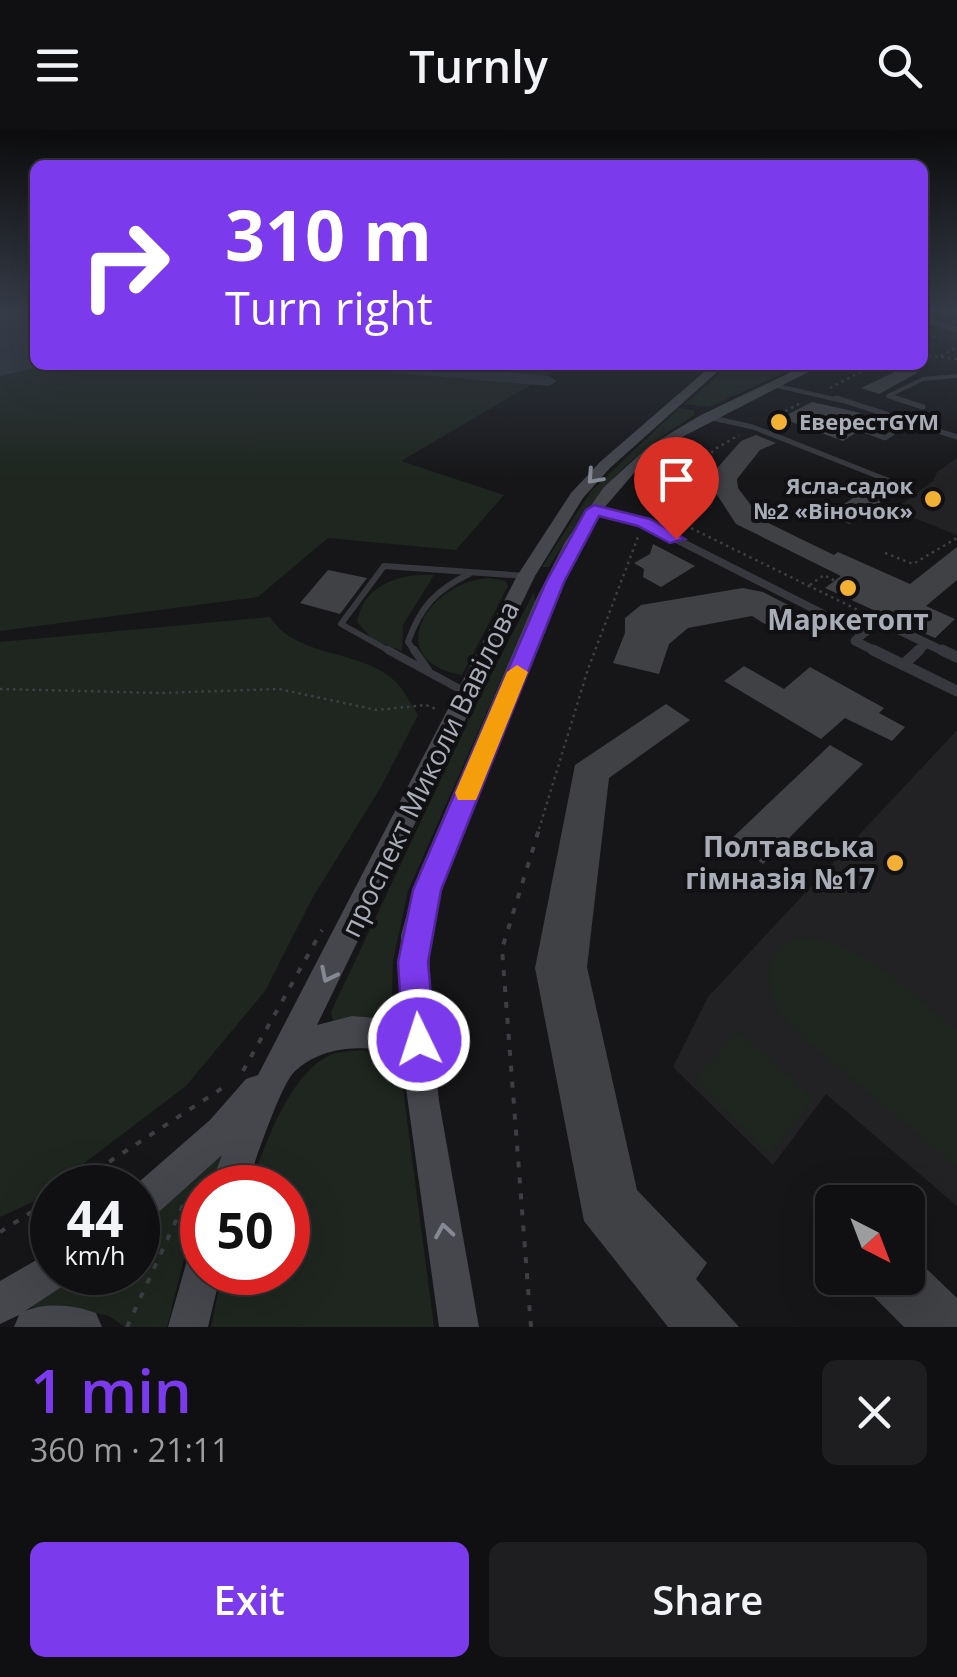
<!DOCTYPE html>
<meta charset="utf-8">
<style>
body{margin:0;font-family:"Open Sans",sans-serif;background:#1e1e20;color:#f1f3f6;height:100vh;display:flex;flex-direction:column;font-size:38px;white-space:nowrap}
*{box-sizing:border-box;margin:0}
p{font-size:32px;color:#9c9d9f}
.icon{flex:none;width:55px;height:55px;fill:none;stroke:currentColor;stroke-width:2;stroke-linecap:round;stroke-linejoin:round}
.map{position:relative;height:1197px;overflow:hidden}
.sheet{display:flex;flex-direction:column;background:#101012;flex:1}
.sheet>*{flex:none}
.top-card{position:absolute;left:30px;top:30px;width:898px;height:210px;border-radius:15px;box-shadow:0 10px 40px #0002,0 0 0 2px #303032;background:#7c3aed;color:#fff;overflow:hidden}
.needle{width:65px;rotate:138deg}
.controls{position:absolute;left:815px;top:1055px;display:grid;gap:20px}
.controls a{display:grid;place-items:center;width:110px;height:110px;border-radius:15px;background:#101012;box-shadow:0 10px 40px #0002,0 0 0 2px #303032;font-size:50px}
.speed{position:absolute;left:30px;top:1035px;display:flex;gap:20px;font-size:50px;font-weight:700;text-align:center}
.speed>*{display:grid;place-content:center;width:130px;height:130px;border-radius:50%;background:#101012;box-shadow:0 10px 40px #0002,0 0 0 2px #303032;line-height:1}
.speed small{font-size:25px;font-weight:400}
.speed .limit{border:15px solid #d22;background:#fff;color:#111}
.pin{position:absolute;display:grid;place-items:center;width:85px;height:85px;color:#fff;margin:-102px -42px;border-radius:50% 50% 50% 0;rotate:-45deg;box-shadow:0 0 10px #0007}
.pin .icon{rotate:45deg}
.me{position:absolute;width:110px;margin:-55px;rotate:356deg;stroke-linejoin:round;filter:drop-shadow(0 0 8px #0008)}
.turn{display:flex;align-items:center;gap:35px;height:210px;padding:0 30px;font-size:45px}
.turn .icon{width:130px;height:130px;stroke-width:2.5}
.turn b{display:block;font-size:70px;line-height:85px}
.round{display:grid;place-items:center;flex:none;width:105px;height:105px;border-radius:15px;background:#1e1e20}
.head{display:flex;align-items:center;justify-content:space-between;height:170px;padding:0 30px}
h1{font-size:60px;font-weight:600;line-height:75px;color:#7c3aed}
.action{display:flex;gap:20px;margin-top:auto;padding:20px 30px}
.action a{flex:1;height:115px;border-radius:15px;background:#7c3aed;color:#fff;font-size:40px;font-weight:600;line-height:115px;text-align:center}
.action a+a{background:#1e1e20;color:#f1f3f6}
header{display:flex;justify-content:space-between;align-items:center;height:130px;padding:0 30px;background:#101012;font-size:45px;font-weight:600}
.map>svg:first-child{display:block}
</style>
<header><svg class="icon" aria-label="menu" viewBox="0 0 24 24"><path d="M4 6h16M4 12h16M4 18h16"/></svg>Turnly<svg class="icon" aria-label="search" viewBox="0 0 24 24"><circle cx="10" cy="10" r="6"/><path d="M15 15l6 6"/></svg></header>
<div class="map">
<svg width="957" height="1197" viewBox="0 0 957 1197">
<rect width="100%" height="100%" fill="#161618"/>
<path fill="#222225" d="M957 328V405L894 380 933 351 937 342Z
M957 600V1076L826 964 773 1035 673 937 708 867Z"/>
<path fill="#1e261f" d="M0 181H35V235L561 237 401 331 504 365 456 420 328 408 258 467 0 501Z
M730 235H801L709 277 685 274Z
M679 278 694 280V285C617 335 598 360 549 437H542L591 361Z
M434 445 403 495 402 521 373 510 357 492C363 454 402 443 434 445Z
M490 448 506 451 508 456 462 545C380 531 427 451 490 448Z
M534 462 535 472 408 761 393 831 391 893 333 892 331 882 483 560Z
M270 487C297 529 359 518 395 551 404 560 411 574 418 585L381 657 313 767 265 861 186 956 33 1072 0 1087V512Z
M803 808C862 809 913 866 957 900V1037L793 899C766 870 753 821 803 808Z
M738 901 813 969 770 1024 694 950Z
M364 920 391 935 402 951 434 1197H211L222 1143 288 1142V1058L250 1057C264 1018 290 940 333 924 342 921 354 921 364 920Z
M236 1003 213 1057 202 1058V1081L188 1113 167 1197H125L109 1186 66 1177H29L74 1143 138 1142V1094Z"/>
<path fill="#2c353c" d="M0 181H35V235H47L0 246Z"/>
<g fill="none" stroke-linecap="round" stroke-linejoin="round">
<path fill="#2c353c" fill-rule="evenodd" d="M356 235H419L549 246 557 251 549 256 364 240Z"/>
</g>
<path fill="#404145" d="M909 235H913L917 243 879 264 861 258Z
M812 272 861 283 838 295 857 302 843 311 781 288Z
M756 305 776 313 760 320 737 349 738 358 762 390 834 425 838 422 910 454 957 417V450L926 476 955 489 935 508 825 458 841 446 736 394 712 357V344L741 311Z
M866 359 888 367 850 394 828 385Z
M653 414 695 436 661 457 643 447 644 439 634 433 650 424Z
M328 440 367 448 340 484 300 473Z
M743 458 763 462 790 476 765 494 752 486 688 498 669 514 659 544 613 533 625 503V488L641 475Z
M744 536 784 559 810 537 884 578 879 583 905 597 892 611 845 588 821 609 724 551Z
M666 574 690 590 609 648 587 837 637 1060 707 1133 696 1149 739 1197H668L584 1091 535 838 575 635Z
M830 615 863 634 763 734 730 710Z
M908 1121 957 1168V1197H904L855 1148H908Z"/>
<g fill="none" stroke-linecap="round" stroke-linejoin="round">
<path stroke="#3d3f44" stroke-width="2.5" stroke-dasharray="2.5 4" stroke-linecap="butt" d="M927 205 941 208
M922 225 957 229
M941 226 957 217
M830 258 873 235
M768 290 801 273
M656 381 864 483
M652 383 715 319 739 305
M885 423 913 434 957 408
M810 455 824 445 835 451
M0 559 160 563 279 559 377 580 426 575 436 579
M539 699 588 539 638 407"/>
<path stroke="#3d3f44" stroke-width="4" stroke-dasharray="6 10" stroke-linecap="butt" d="M243 941 322 800
M69 1058 227 955
M0 1102 52 1069
M127 1197 185 1071
M531 1197 502 819 540 696"/>
<path stroke="#37383d" stroke-width="4" d="M773 255 843 271
M903 271 888 266 923 249 957 246"/>
<path stroke="#37383d" stroke-width="5" d="M836 268 957 307
M895 268 923 277
M712 288 753 297 895 353 884 361
M863 300 885 308 909 292"/>
<path stroke="#37383d" stroke-width="6" d="M393 523 341 494 384 436 526 446
M416 523 408 512C420 477 436 460 469 444"/>
<path stroke="#37383d" stroke-width="8" d="M388 520 465 562
M414 520 428 540"/>
<path stroke="#37383d" stroke-width="9" d="M879 523 855 511 878 490 947 523
M916 523 926 513"/>
<path stroke="#37383d" stroke-width="11" d="M873 520 957 561
M942 520 957 527
M903 535 919 520"/>
<path fill="#37383d" fill-rule="evenodd" d="M595 377 648 391 870 503 868 506H858L640 395 591 382V378Z"/>
<path fill="#37383d" fill-rule="evenodd" d="M922 181 932 189 957 197V203L926 193Z"/>
<path fill="#45474d" fill-rule="evenodd" d="M922 181H932L922 186Z
M712 235H725L610 338 583 368 535 446 317 895 352 886 399 890 401 805 419 743 535 471 565 412 604 357 649 316 701 285 806 235H822L684 306 635 342 597 386 554 471 445 743 430 805 429 880 439 971 479 1197H439L401 922C364 916 325 914 295 941 280 955 254 1035 246 1058H210L222 1025 151 1089 138 1094V1058H132L210 990 246 949 258 945 517 446 571 363 600 332Z
M52 1121V1142H70L66 1154 25 1181C45 1172 76 1175 96 1183L102 1197H14L19 1185 0 1194V1151Z
M202 1122V1142H221L208 1197H168L188 1127Z"/>
</g>
<defs><path id="oneway-chevron" d="M-2-3.5L2.5 0L-2 3.5" fill="none" stroke-width="1.6" stroke-linecap="round" stroke-linejoin="round" transform="scale(2.5)"/></defs>
<g stroke="#858993">
<use href="#oneway-chevron" transform="translate(594 347) rotate(132)"/>
<use href="#oneway-chevron" transform="translate(328 845) rotate(116)"/>
<use href="#oneway-chevron" transform="translate(444 1101) rotate(-99)"/>
</g>
<linearGradient id="sky" x2="0" y2="1"><stop stop-color="#0c0c0d"/><stop offset="0.52" stop-color="#363c48"/><stop offset="1" stop-color="#363c48" stop-opacity="0"/></linearGradient>
<rect width="957" height="348" fill="url(#sky)"/>
<path fill="#7c3aed" stroke="#51269a" stroke-width="2.5" d="M594 375 650 389 685 409 670 413 638 396 599 386 564 452 441 760 428 832 435 910 430 921 419 926 407 921 403 910 398 832 413 760 546 452 586 380Z"/>
<path fill="#f59e0b" d="M517 535 528 542 479 663 476 670H458L455 663 507 542Z"/>
<g fill="#f2b134" stroke="#111113" stroke-width="4">
<circle cx="779" cy="292" r="10"/>
<circle cx="933" cy="369" r="10"/>
<circle cx="848" cy="458" r="10"/>
<circle cx="895" cy="733" r="10"/>
</g>
<g text-anchor="middle" stroke-width="8" stroke-linejoin="round" paint-order="stroke">
<g font-size="22" font-weight="bold" fill="#a8adb8" stroke="#111113" text-anchor="start">
<text x="799" y="300">ЕверестGYM</text>
<text x="913" y="364" text-anchor="end">Ясла-садок<tspan x="913" dy="25">№2 «Віночок»</tspan></text>
</g>
<g font-size="28" font-weight="bold" fill="#a8adb8" stroke="#111113">
<text x="848" y="500">Маркетопт</text>
<text x="875" y="727" text-anchor="end">Полтавська<tspan x="875" dy="32">гімназія №17</tspan></text>
</g>
<g font-size="28" fill="#a8adb8" stroke="#111113">
<text transform="translate(430 639) rotate(-64)" y="10">проспект Миколи Вавілова</text>
</g>
</g>
</svg>
<div class="controls">
<a><svg class="needle" viewBox="-14 -14 28 28"><path d="M0-13l5 13h-10z" fill="#e53935"/><path d="M0 13l5-13h-10z" fill="#9c9d9f"/></svg></a>
</div>
<div class="speed"><div>44<small>km/h</small></div><div class="limit">50</div></div>
<div class="pin" style="left:676px;top:409px;background:#d93025"><svg class="icon" aria-label="arrive" viewBox="0 0 24 24"><path d="M6 21V4h12l-3 4 3 4H6"/></svg></div>
<svg class="me" style="left:419px;top:910px" viewBox="-20 -20 40 40"><circle r="17" fill="#7c3aed" stroke="#fff" stroke-width="3"/><path d="M0-11L8 9 0 5-8 9z" fill="#fff"/></svg>
<div class="top-card">
<div class="turn"><svg class="icon" aria-label="right" viewBox="0 0 24 24"><path d="M7 20v-9h11M14 6l5 5-5 5"/></svg><div><b>310 m</b>Turn right</div></div>
</div>
</div>
<section class="sheet">
<div class="head"><div><h1>1 min</h1><p>360 m · 21:11</p></div><a class="round"><svg class="icon" aria-label="close" viewBox="0 0 24 24"><path d="M6 6l12 12M18 6L6 18"/></svg></a></div>
<div class="action"><a>Exit</a><a>Share</a></div>
</section>
